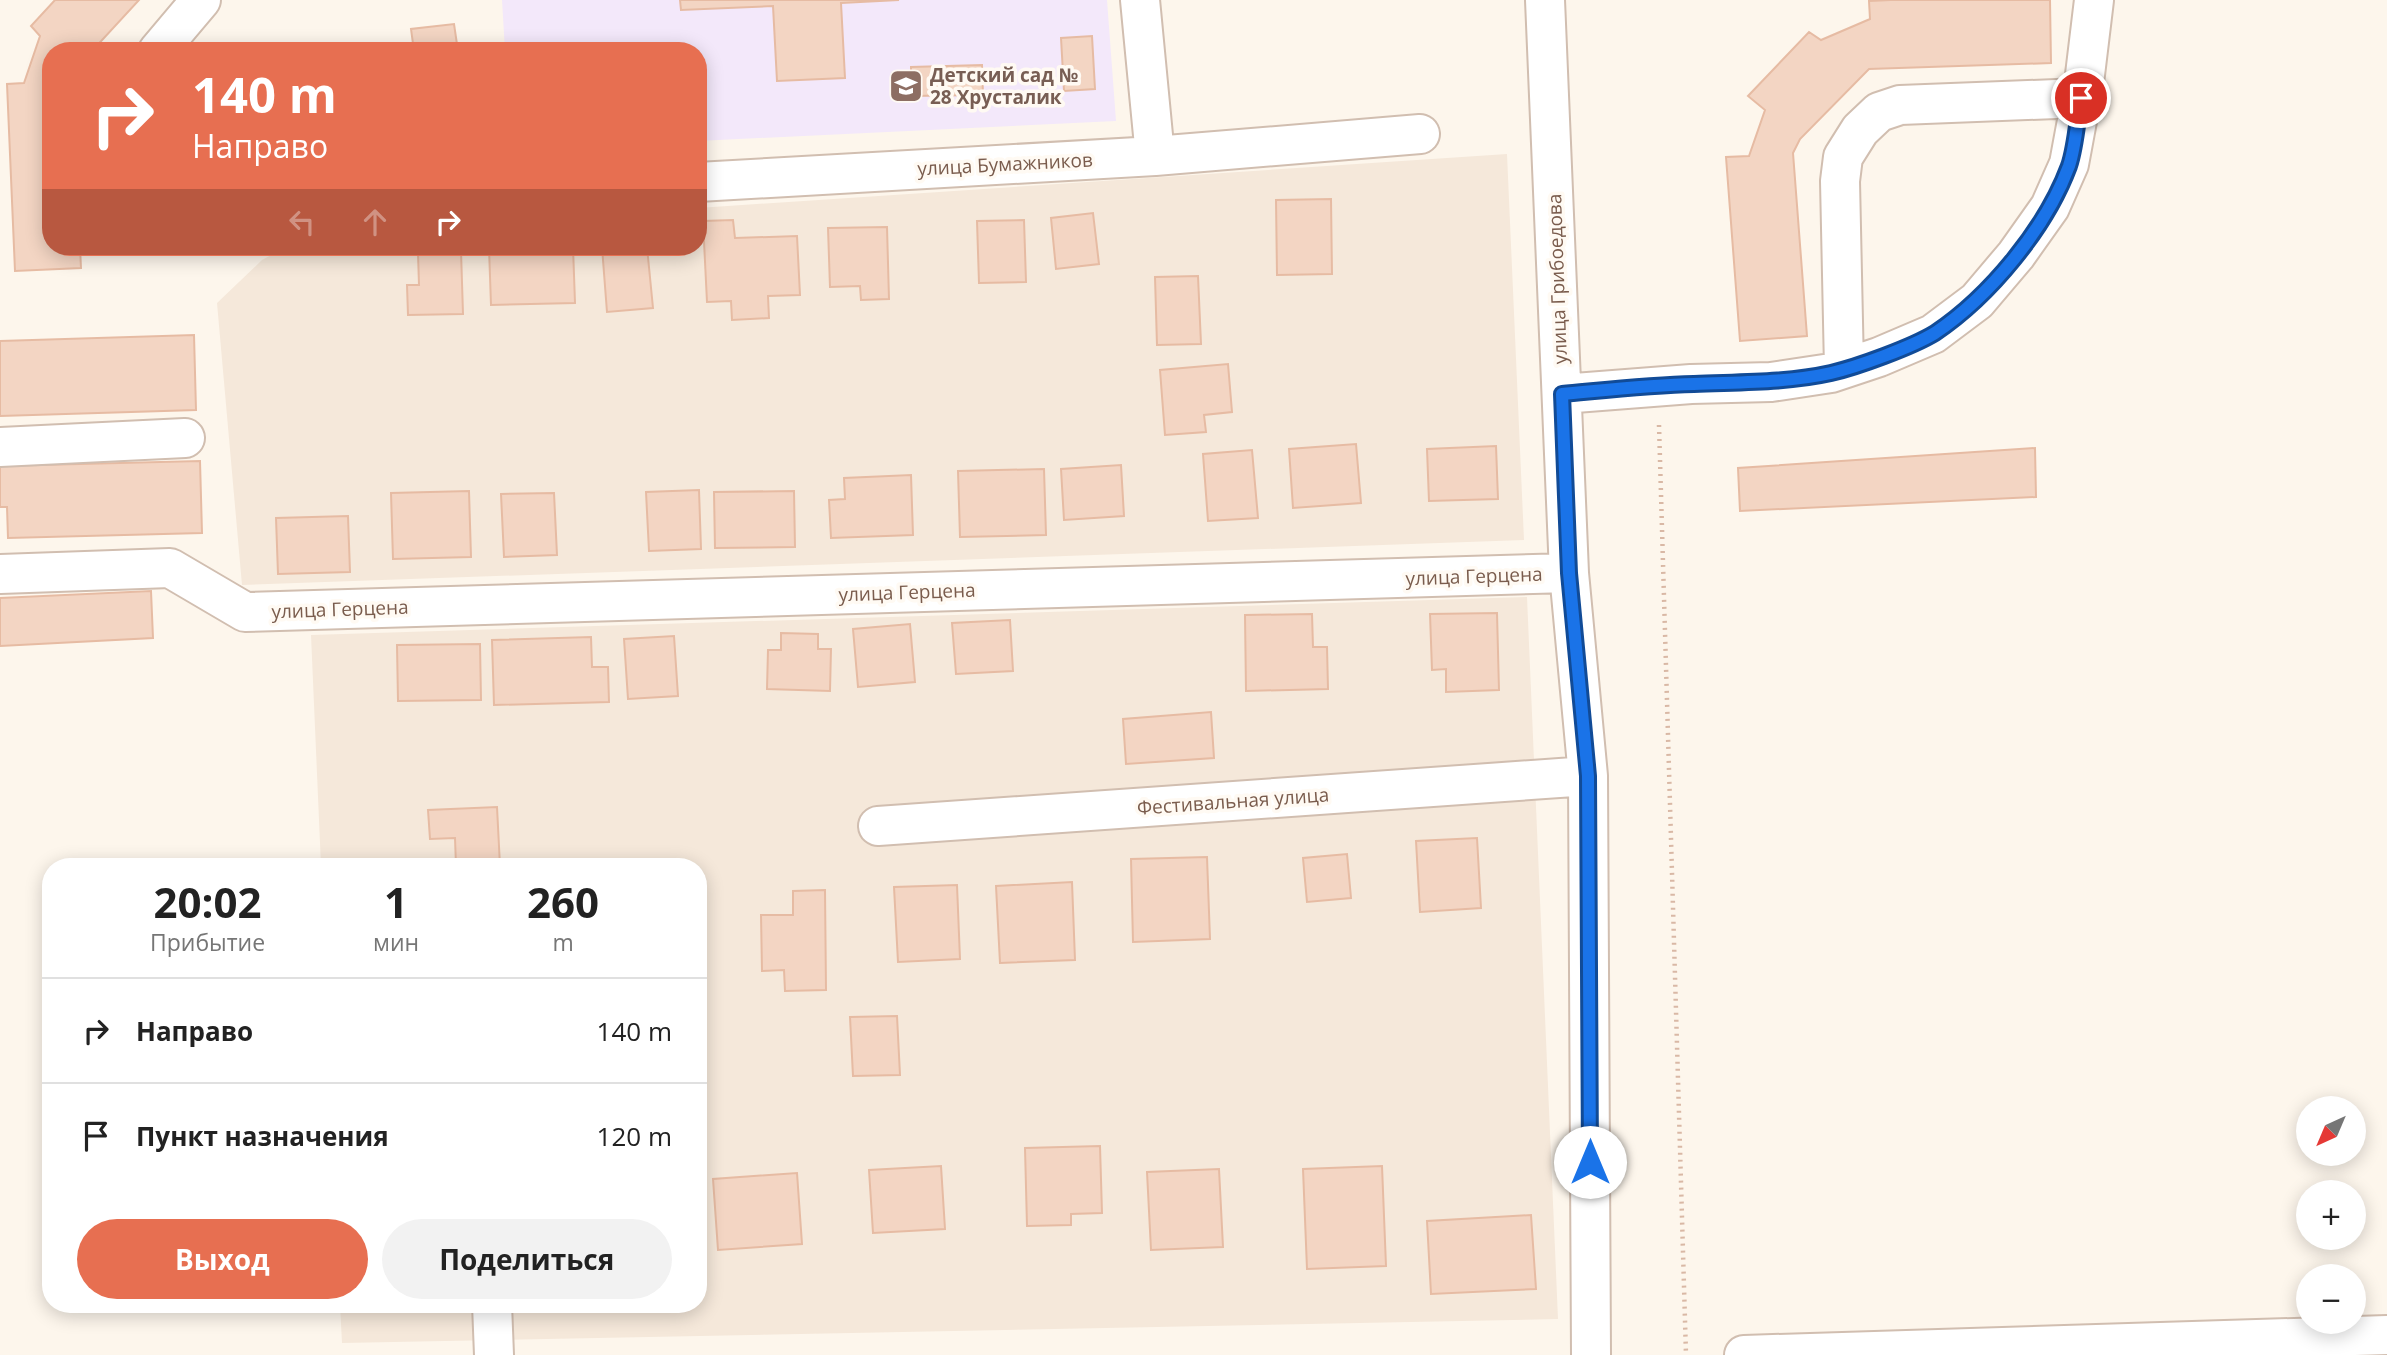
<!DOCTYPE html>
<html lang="ru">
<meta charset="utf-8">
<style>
body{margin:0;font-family:"Open Sans",sans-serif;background:#f2f2f2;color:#222;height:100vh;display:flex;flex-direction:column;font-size:26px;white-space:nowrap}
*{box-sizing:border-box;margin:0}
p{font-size:23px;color:#767676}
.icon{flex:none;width:38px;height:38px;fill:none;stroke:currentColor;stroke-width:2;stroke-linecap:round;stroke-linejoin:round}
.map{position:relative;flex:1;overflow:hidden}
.panel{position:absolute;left:42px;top:858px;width:665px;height:455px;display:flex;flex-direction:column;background:#fff;border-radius:28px;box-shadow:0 4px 18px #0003}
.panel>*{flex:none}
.banner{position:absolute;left:42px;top:42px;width:665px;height:214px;border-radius:28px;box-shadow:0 4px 18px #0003;background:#e76f51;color:#fff;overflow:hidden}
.needle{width:46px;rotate:224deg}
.buttons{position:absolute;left:2296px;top:1096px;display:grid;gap:14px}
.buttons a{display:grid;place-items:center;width:70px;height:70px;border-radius:50%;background:#fff;box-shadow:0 4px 18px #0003;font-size:35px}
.pin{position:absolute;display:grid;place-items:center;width:60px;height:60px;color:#fff;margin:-30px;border:4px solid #fff;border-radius:50%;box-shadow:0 2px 7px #0007}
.me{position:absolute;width:77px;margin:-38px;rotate:0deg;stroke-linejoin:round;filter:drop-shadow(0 0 5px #0008)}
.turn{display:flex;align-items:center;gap:24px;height:147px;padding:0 35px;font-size:32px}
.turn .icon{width:91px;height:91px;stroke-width:2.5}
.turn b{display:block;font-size:49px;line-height:60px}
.lanes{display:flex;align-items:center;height:66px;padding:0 35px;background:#0003;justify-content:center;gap:35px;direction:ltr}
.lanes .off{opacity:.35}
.eta{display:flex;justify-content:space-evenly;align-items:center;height:119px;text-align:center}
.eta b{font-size:42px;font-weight:700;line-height:49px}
.button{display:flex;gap:14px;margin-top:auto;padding:14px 35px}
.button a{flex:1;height:80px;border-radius:42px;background:#e76f51;color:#fff;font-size:28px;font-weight:700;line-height:80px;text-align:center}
.button a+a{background:#f2f2f2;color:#222}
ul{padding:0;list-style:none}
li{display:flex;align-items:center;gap:21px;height:105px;padding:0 35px;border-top:2px solid #e0e0e0}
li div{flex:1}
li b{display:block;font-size:26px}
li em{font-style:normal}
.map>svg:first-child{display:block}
</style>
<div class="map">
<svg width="2387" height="1355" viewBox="0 0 2387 1355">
<rect width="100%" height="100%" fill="#fdf6ec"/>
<path fill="#f5e8da" d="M1507 154 1524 540 242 585 217 303 262 260 286 247H698V208Z
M1527 597 1558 1319 342 1343 340 1304H698V866H321L311 635Z"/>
<path fill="#f3e8fa" d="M502 0H1107L1116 121 698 141V51H505Z"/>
<path fill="#f3d5c3" stroke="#e6bba3" stroke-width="2" d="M55 0H139L92 51H51V247H80L81 268 15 271 7 84 24 83 40 36 31 26Z
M680 0H899L841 3 845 78 777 81 773 6 681 10Z
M1891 0H2050L2051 63 1869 69 1800 139 1793 153 1807 336 1740 341 1726 157 1749 156 1765 110 1748 96 1809 32 1821 40 1870 19 1869 1Z
M454 24 458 51H414L411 29Z
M1092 36 1095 89 1064 91 1061 38Z
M982 65 983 95 911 96V67Z
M1331 199 1332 274 1277 275 1276 200Z
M1093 213 1099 264 1056 269 1051 218Z
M733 220 735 238 797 236 800 295 768 296 769 318 732 320 731 301 707 302 703 221Z
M1024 220 1026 282 979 283 977 221Z
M887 227 889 299 861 300 860 286 830 287 828 228Z
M573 247 575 303 491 305 489 248Z
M602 247H647L653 308 607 312Z
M461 251 463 314 408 315 407 285H419L418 253Z
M1198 276 1201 344 1157 345 1155 277Z
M194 335 196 410 0 416V341Z
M1228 364 1232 412 1204 415 1206 432 1165 435 1160 370Z
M1356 444 1361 503 1293 508 1289 449Z
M1496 446 1498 499 1429 501 1427 449Z
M2035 448 2036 497 1740 511 1738 468Z
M1252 450 1258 518 1208 521 1203 454Z
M200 461 202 533 8 538 7 507H0V466Z
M1121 465 1124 516 1064 520 1061 469Z
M1044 469 1046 535 960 537 958 471Z
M911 475 913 535 831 538 829 500 845 499 844 478Z
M699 490 701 549 649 551 646 492Z
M469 491 471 557 393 559 391 493Z
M794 491 795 547 715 548 714 492Z
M554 493 557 555 504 557 501 494Z
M348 516 350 572 278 574 276 518Z
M151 591 153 638 0 646V598Z
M1497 613 1499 690 1446 692V669L1432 670 1430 614Z
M1312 614 1313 647H1327L1328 689 1246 691 1245 615Z
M1010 620 1013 671 956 674 952 623Z
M910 624 915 682 858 687 853 629Z
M781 633 818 634V649H831L830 691 767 689 768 650H781Z
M674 636 678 696 628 699 624 639Z
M591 637 592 667H608L609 702 494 705 492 640Z
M480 644 481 700 398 701 397 645Z
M1211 712 1214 758 1126 764 1123 719Z
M497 807 500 866H456L455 838 430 839 428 810Z
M1477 838 1481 908 1420 912 1416 841Z
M1347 854 1351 898 1307 902 1303 858Z
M1207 857 1210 939 1133 942 1131 859Z
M1072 882 1075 960 1000 963 996 886Z
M957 885 960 959 898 962 894 887Z
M825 890 826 990 785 991 784 970 762 971 761 915H793V891Z
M897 1016 900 1075 853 1076 850 1017Z
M1100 1146 1102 1213 1071 1214V1225L1027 1226 1025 1148Z
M941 1166 945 1229 873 1233 869 1170Z
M1382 1166 1386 1266 1307 1269 1303 1169Z
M1219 1169 1223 1247 1151 1250 1147 1172Z
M797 1173 802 1244 718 1250 713 1179Z
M1531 1215 1536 1289 1431 1294 1427 1221Z"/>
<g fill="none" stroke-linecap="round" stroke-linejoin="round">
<g stroke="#d1beb0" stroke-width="42">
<path id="minor" d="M1545 0 1569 573 1588 776 1591 1355
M158 51 201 0
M1155 156 1420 134
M698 182 1155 156 1140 0
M1844 368 1840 181 1843 157 1860 130 1879 112 1900 105 2081 98
M1562 394 1691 384 1771 382 1831 373 1879 357 1933 334 1977 301 2016 255 2050 207 2069 164 2084 83 2094 0
M0 447 185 438
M0 574 170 568 245 612 1569 573
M878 826 1588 776
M492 1304 494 1355
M1744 1355 2387 1335"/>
</g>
<path stroke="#d9b8a5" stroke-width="4.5" stroke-dasharray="2 5" stroke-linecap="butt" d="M1659 425 1686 1355"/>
<use href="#minor" stroke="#fff" stroke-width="38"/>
</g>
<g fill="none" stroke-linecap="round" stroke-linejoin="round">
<g stroke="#114b97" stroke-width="18">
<path id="route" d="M1590 1162 1588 776 1569 573 1562 394C1606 390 1650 385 1694 384 1740 382 1786 383 1831 373 1857 367 1912 347 1935 333 1990 296 2046 228 2069 166 2076 145 2077 120 2081 98"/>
</g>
<use href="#route" stroke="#1a73e8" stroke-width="12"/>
</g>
<defs>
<g id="school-square" transform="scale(1.75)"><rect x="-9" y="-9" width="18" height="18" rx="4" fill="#8d6e63" stroke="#fffaf3"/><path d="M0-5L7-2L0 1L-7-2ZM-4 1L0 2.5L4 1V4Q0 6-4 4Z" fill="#fff"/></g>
</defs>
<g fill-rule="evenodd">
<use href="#school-square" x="906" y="86"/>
</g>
<g text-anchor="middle" stroke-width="7" stroke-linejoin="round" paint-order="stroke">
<g font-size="19" font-weight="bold" fill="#785e54" stroke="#fffaf3" text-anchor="start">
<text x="930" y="82">Детский сад №<tspan x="930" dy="22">28 Хрусталик</tspan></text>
</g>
<g font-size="19" fill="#7a5c4d" stroke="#fffaf3">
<text transform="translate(1005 164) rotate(-3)" y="7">улица Бумажников</text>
<text transform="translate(1557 279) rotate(-92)" y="7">улица Грибоедова</text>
<text transform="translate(1474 576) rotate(-2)" y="7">улица Герцена</text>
<text transform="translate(907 592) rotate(-2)" y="7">улица Герцена</text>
<text transform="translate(340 609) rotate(-2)" y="7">улица Герцена</text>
<text transform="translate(1233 801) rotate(-4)" y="7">Фестивальная улица</text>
</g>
</g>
</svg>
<div class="buttons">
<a><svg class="needle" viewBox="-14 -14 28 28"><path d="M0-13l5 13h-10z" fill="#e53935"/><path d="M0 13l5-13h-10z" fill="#767676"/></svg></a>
<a>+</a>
<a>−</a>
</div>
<div class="pin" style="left:2081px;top:98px;background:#d93025"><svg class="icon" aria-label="arrive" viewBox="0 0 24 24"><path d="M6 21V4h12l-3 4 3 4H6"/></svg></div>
<svg class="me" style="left:1590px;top:1162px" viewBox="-20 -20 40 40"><circle r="19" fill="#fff"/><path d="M0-13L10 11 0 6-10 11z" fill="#1a73e8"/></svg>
<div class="banner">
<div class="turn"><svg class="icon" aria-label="right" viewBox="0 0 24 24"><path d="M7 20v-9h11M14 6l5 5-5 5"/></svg><div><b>140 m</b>Направо</div></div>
<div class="lanes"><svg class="icon off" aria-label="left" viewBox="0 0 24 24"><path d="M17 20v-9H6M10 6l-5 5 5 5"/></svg><svg class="icon off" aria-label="ahead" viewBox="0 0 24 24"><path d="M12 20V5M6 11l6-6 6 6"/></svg><svg class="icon" aria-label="right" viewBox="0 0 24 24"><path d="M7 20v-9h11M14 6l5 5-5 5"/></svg></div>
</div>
<section class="panel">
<div class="eta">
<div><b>20:02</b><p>Прибытие</p></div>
<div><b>1</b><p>мин</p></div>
<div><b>260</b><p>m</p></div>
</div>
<ul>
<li><svg class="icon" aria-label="right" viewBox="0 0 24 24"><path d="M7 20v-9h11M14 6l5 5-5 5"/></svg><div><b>Направо</b></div><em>140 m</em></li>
<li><svg class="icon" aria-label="arrive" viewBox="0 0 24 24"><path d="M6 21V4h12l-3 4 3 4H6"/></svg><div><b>Пункт назначения</b></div><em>120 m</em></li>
</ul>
<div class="button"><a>Выход</a><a>Поделиться</a></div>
</section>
</div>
